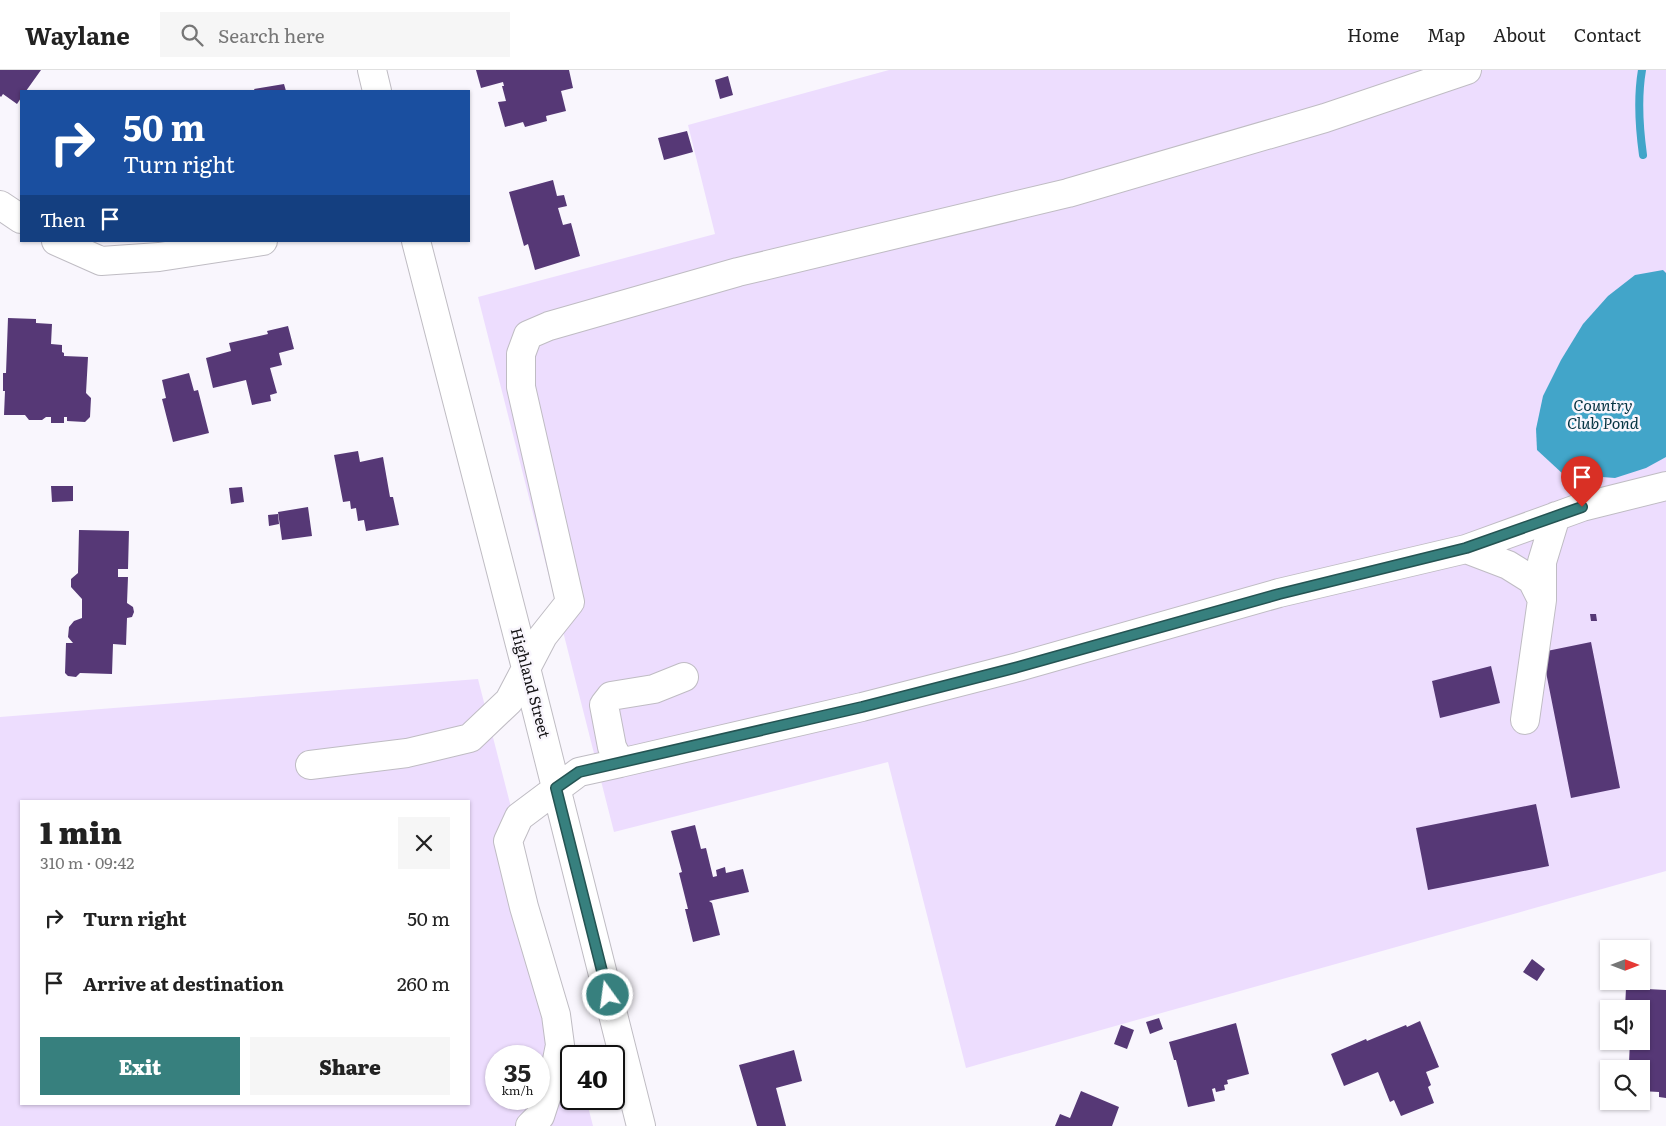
<!DOCTYPE html>
<meta charset="utf-8">
<style>
body{margin:0;font-family:Literata,serif;background:#f6f6f6;color:#222;height:100vh;display:flex;flex-direction:column;font-size:19px;white-space:nowrap}
*{box-sizing:border-box;margin:0}
p{font-size:16px;color:#767676}
.icon{flex:none;width:28px;height:28px;fill:none;stroke:currentColor;stroke-width:2;stroke-linecap:round;stroke-linejoin:round}
.map{position:relative;flex:1;overflow:hidden}
.sheet{position:absolute;left:20px;top:730px;width:450px;height:305px;display:flex;flex-direction:column;background:#fff;border-radius:0px;box-shadow:0 1px 4px #0004}
.sheet>*{flex:none}
.top-card{position:absolute;left:20px;top:20px;width:450px;height:152px;border-radius:0px;box-shadow:0 1px 4px #0004;background:#1a4fa0;color:#fff;overflow:hidden}
.needle{width:32px;rotate:90deg}
.tools{position:absolute;left:1600px;top:870px;display:grid;gap:10px}
.tools a{display:grid;place-items:center;width:50px;height:50px;border-radius:0px;background:#fff;box-shadow:0 1px 4px #0004;font-size:25px}
.speed{position:absolute;left:485px;top:975px;display:flex;gap:10px;font-size:25px;font-weight:700;text-align:center}
.speed>*{display:grid;place-content:center;width:65px;height:65px;border-radius:50%;background:#fff;box-shadow:0 1px 4px #0004;line-height:1}
.speed small{font-size:12px;font-weight:400}
.speed .limit{border:2px solid #111;border-radius:8px;background:#fff;color:#111}
.pin{position:absolute;display:grid;place-items:center;width:42px;height:42px;color:#fff;margin:-51px -21px;border-radius:50% 50% 50% 0;rotate:-45deg;box-shadow:0 0 5px #0007}
.pin .icon{rotate:45deg}
.me{position:absolute;width:55px;margin:-28px;rotate:346deg;stroke-linejoin:round;filter:drop-shadow(0 0 4px #0008)}
.turn{display:flex;align-items:center;gap:18px;height:105px;padding:0 20px;font-size:22px}
.turn .icon{width:65px;height:65px;stroke-width:2.5}
.turn b{display:block;font-size:35px;line-height:42px}
.then{display:flex;align-items:center;height:48px;padding:0 20px;background:#0003;gap:10px;font-size:19px}
.round{display:grid;place-items:center;flex:none;width:52px;height:52px;border-radius:0px;background:#f6f6f6}
.headline{display:flex;align-items:center;justify-content:space-between;height:85px;padding:0 20px}
h1{font-size:30px;font-weight:800;line-height:38px}
.action{display:flex;gap:10px;margin-top:auto;padding:10px 20px}
.action a{flex:1;height:58px;border-radius:0px;background:#37807e;color:#fff;font-size:20px;font-weight:800;line-height:58px;text-align:center}
.action a+a{background:#f6f6f6;color:#222}
ul{padding:0;list-style:none}
li{display:flex;align-items:center;gap:15px;height:65px;padding:0 20px}
li div{flex:1}
li b{display:block;font-size:19px}
li em{font-style:normal}
header{display:flex;align-items:center;gap:30px;box-sizing:border-box;height:70px;padding:0 25px;background:#fff;border-bottom:1px solid #e0e0e0}
header strong{font-size:24px}
nav{display:flex;gap:28px;margin-inline-start:auto;font-size:18px}
.search{width:350px;height:45px;background:#f6f6f6;display:flex;align-items:center;gap:12px;box-sizing:border-box;padding:0 18px;border-radius:0px;color:#767676;font-size:19px}
.map>svg:first-child{display:block}
</style>
<header>
<strong>Waylane</strong>
<div class="search"><svg class="icon" aria-label="search" viewBox="0 0 24 24"><circle cx="10" cy="10" r="6"/><path d="M15 15l6 6"/></svg>Search here</div>
<nav><a>Home</a><a>Map</a><a>About</a><a>Contact</a></nav>
</header>
<div class="map">
<svg width="1666" height="1056" viewBox="0 0 1666 1056">
<rect width="100%" height="100%" fill="#f9f6fd"/>
<path fill="#edddfe" fill-rule="evenodd" d="M889 0H1666V801L966 998 888 692 614 762 478 227 715 164 688 55Z
M478 609 575 986H571V1029H586L593 1056H0V647ZM21 731H469V1034H21ZM496 986H539V1029H496Z"/>
<path fill="#42a5c9" d="M1663 200 1666 203V387L1646 398 1615 408 1563 404 1537 380 1536 359 1543 326 1561 290 1583 254 1608 226 1635 205Z"/>
<g fill="none" stroke-linecap="round" stroke-linejoin="round">
<path stroke="#42a5c9" stroke-width="8" d="M1642 0C1637 29 1639 56 1643 85"/>
</g>
<path fill="#563876" d="M0 0H41L26 21H21V28L17 34 3 24 1 27 0 26Z
M476 0H569L573 18 561 21 566 41 546 46 547 51 525 57 523 52 505 57 498 32 506 31 502 16H504L503 12 481 18Z
M728 6 733 25 720 29 715 10Z
M284 14 286 21H255L254 19Z
M687 61 693 82 664 90 658 68Z
M553 110 557 126 564 125 567 136 558 138 563 155 571 153 580 186 535 200 528 174 524 176 509 122Z
M8 248 36 249V253L52 254 51 274 62 275V282L64 283V286L88 287 86 323 91 328 90 347 85 352 67 351V347H64V353H51V347H46L42 350H29L25 345H4L5 321H3V303H6Z
M288 256 294 279 279 283 282 295 270 298 277 323 270 325 271 331 252 335 246 310 213 318 206 288 231 281 229 273 268 264 267 261Z
M189 303 194 321 198 320 209 363 173 372 162 329 166 328 162 310Z
M358 381 360 392 383 387 390 427H393L399 455 366 461 364 450 358 451 356 438 351 439 350 431 343 432 334 385Z
M51 416H73V431L52 432Z
M242 417 244 432 231 434 229 418Z
M308 437 312 466 282 470 278 442Z
M278 444 279 454 269 456 268 445Z
M79 460 129 461 128 499H118V507H128L127 533 133 537 134 542 132 547 127 548 126 575 113 574 112 604 80 603 76 607 68 606 65 603 66 573H73L68 567 69 557 74 551 82 548V529L71 517V509L78 503Z
M1590 544H1596L1597 551H1591Z
M1591 572 1620 718 1571 728 1542 582Z
M1491 596 1500 633 1440 648 1432 611Z
M1536 734 1549 796 1428 820 1416 758Z
M695 755 701 779 706 778 713 807 717 806 716 800 725 797 726 803 743 799 749 822 709 831 712 833 720 865 693 872 685 839H688L679 803 682 802 671 761Z
M1532 889 1545 899 1537 911 1523 902Z
M1626 918 1666 920V1028L1659 1027V1022L1641 1021V999H1631V994L1629 993 1630 971H1641V939H1625Z
M1159 948 1163 959 1150 964 1146 952Z
M1420 951 1439 997 1426 1002 1431 1015 1428 1017 1434 1033 1401 1046 1394 1030 1390 1032 1378 1002 1344 1016 1331 984 1366 969 1367 971 1406 955 1407 957Z
M1236 953 1249 1004 1227 1010 1228 1014 1224 1015 1225 1020 1216 1022 1215 1018 1212 1019 1215 1031 1188 1037 1176 990H1174L1169 972Z
M1121 955 1134 960 1127 979 1114 974Z
M794 980 802 1011 776 1018 786 1056H757L739 995Z
M1081 1021 1119 1037 1112 1056H1055L1060 1044 1070 1048Z"/>
<g fill="none" stroke-linecap="round" stroke-linejoin="round">
<g stroke="#bfbcc3" stroke-width="30">
<path id="minor" d="M372 0 377 21
M0 135 21 149
M56 171 101 191 159 187 263 171
M416 171 526 598 641 1056
M1466 479 1508 495 1532 510 1542 530
M684 607 654 619 611 626 604 635 612 677 620 693 862 637 1018 597 1279 523 1466 479 1582 437 1666 416
M1525 650 1542 530V492L1556 446
M310 695 407 683 470 668 509 631 543 566 570 532 521 317V284L528 265 549 256 738 202 1068 123 1325 48 1467 0
M530 1056 540 1046 555 1000 560 975 556 945 524 837 508 771 519 747 579 702 620 693"/>
</g>
<use href="#minor" stroke="#fff" stroke-width="28"/>
</g>
<g fill="none" stroke-linecap="round" stroke-linejoin="round">
<g stroke="#245352" stroke-width="12">
<path id="route" d="M608 925 556 718 579 702 862 637 1018 597 1279 524 1466 478 1582 437"/>
</g>
<use href="#route" stroke="#37807e" stroke-width="9"/>
</g>
<g text-anchor="middle" stroke-width="5" stroke-linejoin="round" paint-order="stroke">
<g font-size="15" fill="#121113" stroke="#f9f6fd">
<text transform="translate(530 613) rotate(75)" y="5">Highland Street</text>
</g>
<g font-size="16" font-style="italic" fill="#063443" stroke="#f9f6fd">
<text x="1603" y="341">Country<tspan x="1603" dy="18">Club Pond</tspan></text>
</g>
</g>
</svg>
<div class="tools">
<a><svg class="needle" viewBox="-14 -14 28 28"><path d="M0-13l5 13h-10z" fill="#e53935"/><path d="M0 13l5-13h-10z" fill="#767676"/></svg></a>
<a><svg class="icon" aria-label="sound" viewBox="0 0 24 24"><path d="M4 9h4l5-4v14l-5-4H4zM17 9q2 3 0 6"/></svg></a>
<a><svg class="icon" aria-label="search" viewBox="0 0 24 24"><circle cx="10" cy="10" r="6"/><path d="M15 15l6 6"/></svg></a>
</div>
<div class="speed"><div>35<small>km/h</small></div><div class="limit">40</div></div>
<div class="pin" style="left:1582px;top:437px;background:#d93025"><svg class="icon" aria-label="arrive" viewBox="0 0 24 24"><path d="M6 21V4h12l-3 4 3 4H6"/></svg></div>
<svg class="me" style="left:608px;top:925px" viewBox="-20 -20 40 40"><circle r="17" fill="#37807e" stroke="#fff" stroke-width="3"/><path d="M0-11L8 9 0 5-8 9z" fill="#fff"/></svg>
<div class="top-card">
<div class="turn"><svg class="icon" aria-label="right" viewBox="0 0 24 24"><path d="M7 20v-9h11M14 6l5 5-5 5"/></svg><div><b>50 m</b>Turn right</div></div>
<div class="then">Then<svg class="icon" aria-label="arrive" viewBox="0 0 24 24"><path d="M6 21V4h12l-3 4 3 4H6"/></svg></div>
</div>
<section class="sheet">
<div class="headline"><div><h1>1 min</h1><p>310 m · 09:42</p></div><a class="round"><svg class="icon" aria-label="close" viewBox="0 0 24 24"><path d="M6 6l12 12M18 6L6 18"/></svg></a></div>
<ul>
<li><svg class="icon" aria-label="right" viewBox="0 0 24 24"><path d="M7 20v-9h11M14 6l5 5-5 5"/></svg><div><b>Turn right</b></div><em>50 m</em></li>
<li><svg class="icon" aria-label="arrive" viewBox="0 0 24 24"><path d="M6 21V4h12l-3 4 3 4H6"/></svg><div><b>Arrive at destination</b></div><em>260 m</em></li>
</ul>
<div class="action"><a>Exit</a><a>Share</a></div>
</section>
</div>
